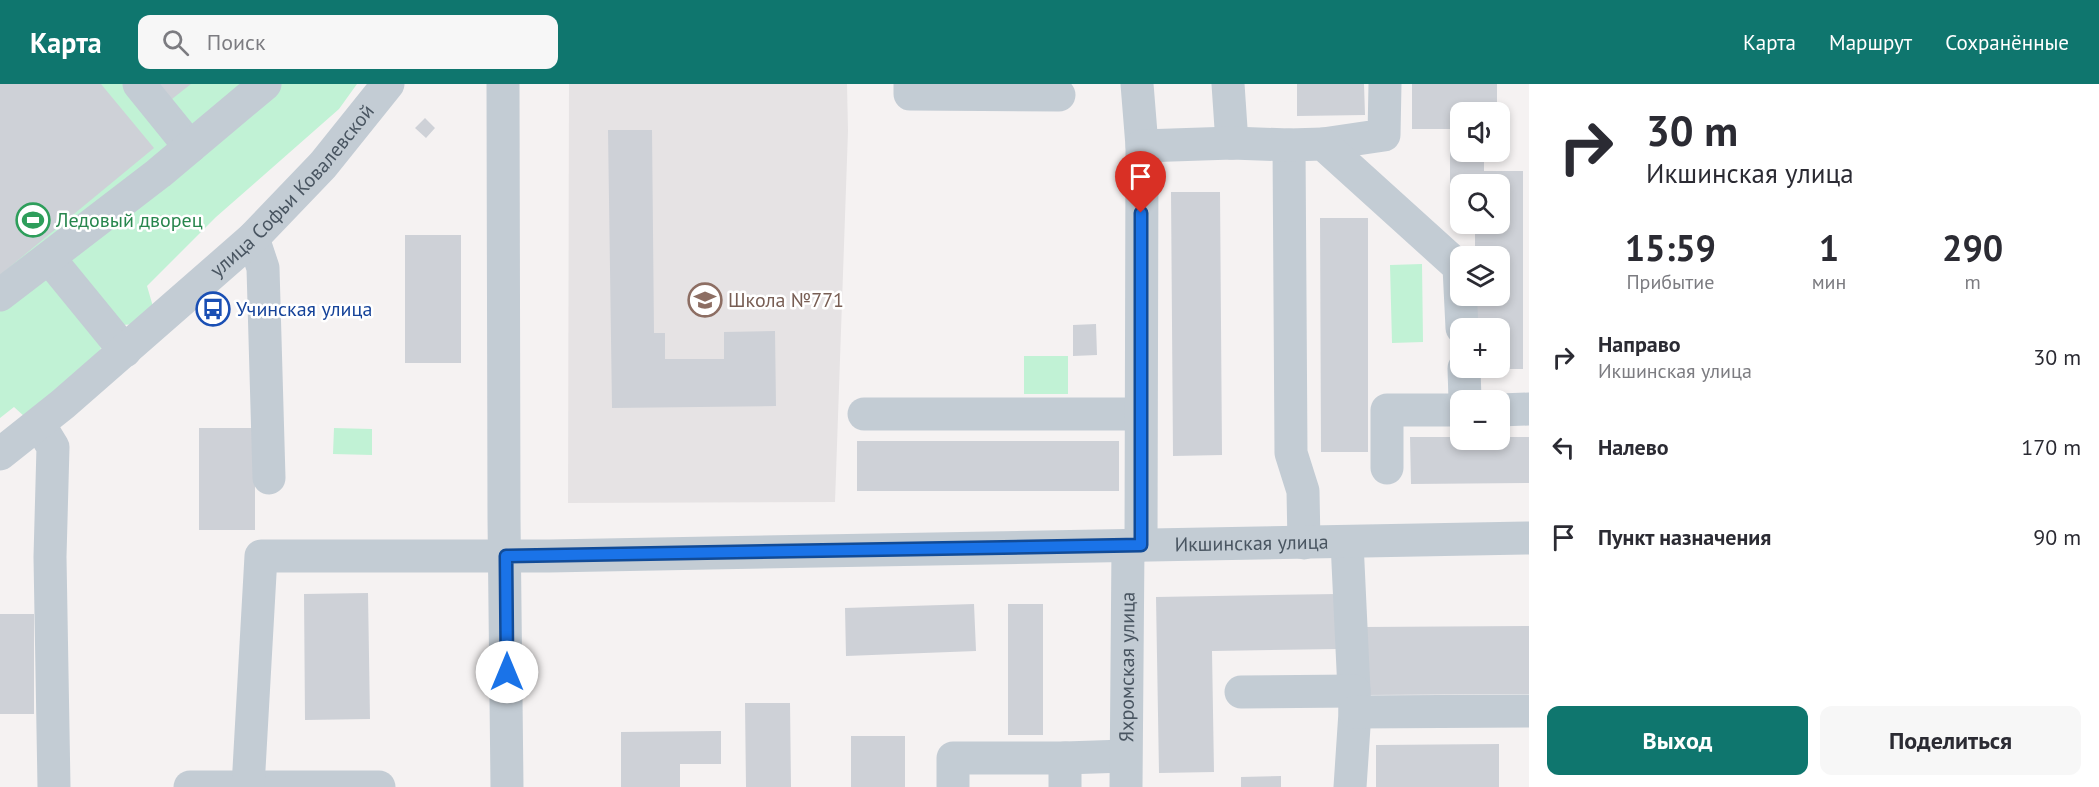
<!DOCTYPE html>
<html lang="ru">
<meta charset="utf-8">
<style>
body{margin:0;font-family:"PT Sans",sans-serif;background:#f7f7f7;color:#2b2b33;height:100vh;display:flex;flex-direction:column;font-size:22px;white-space:nowrap}
*{box-sizing:border-box;margin:0}
p{font-size:20px;color:#7c7c81}
.icon{flex:none;width:33px;height:33px;fill:none;stroke:currentColor;stroke-width:2;stroke-linecap:round;stroke-linejoin:round}
.map{position:relative;flex:1;overflow:hidden}
.panel{display:flex;flex-direction:column;background:#fff;width:570px}
.panel>*{flex:none}
.guide{background:#fff;color:#2b2b33;overflow:hidden}
.buttons{position:absolute;left:1450px;top:18px;display:grid;gap:12px}
.buttons a{display:grid;place-items:center;width:60px;height:60px;border-radius:12px;background:#fff;box-shadow:0 3px 9px #0003;font-size:30px}
.pin{position:absolute;display:grid;place-items:center;width:51px;height:51px;color:#fff;margin:-62px -26px;border-radius:50% 50% 50% 0;rotate:-45deg;box-shadow:0 0 6px #0007}
.pin .icon{rotate:45deg}
.me{position:absolute;width:66px;margin:-33px;rotate:0deg;stroke-linejoin:round;filter:drop-shadow(0 0 4px #0008)}
.turn{display:flex;align-items:center;gap:21px;height:126px;padding:0 18px;font-size:27px}
.turn .icon{width:78px;height:78px;stroke-width:2.5}
.turn b{display:block;font-size:42px;line-height:51px}
.eta{display:flex;justify-content:space-evenly;align-items:center;height:102px;text-align:center}
.eta b{font-size:36px;font-weight:800;line-height:42px}
.button{display:flex;gap:12px;margin-top:auto;padding:12px 18px}
.button a{flex:1;height:69px;border-radius:12px;background:#0f766e;color:#fff;font-size:24px;font-weight:800;line-height:69px;text-align:center}
.button a+a{background:#f7f7f7;color:#2b2b33}
ul{padding:0;list-style:none}
li{display:flex;align-items:center;gap:18px;height:90px;padding:0 18px}
li div{flex:1}
li b{display:block;font-size:22px}
li em{font-style:normal}
header{display:flex;align-items:center;gap:36px;box-sizing:border-box;height:84px;padding:0 30px;background:#0f766e;color:#fff}
header strong{font-size:28px}
nav{display:flex;gap:33px;margin-inline-start:auto;font-size:21px}
.search{width:420px;height:54px;background:#f7f7f7;display:flex;align-items:center;gap:15px;box-sizing:border-box;padding:0 21px;border-radius:12px;color:#7c7c81;font-size:22px}
main{display:flex;flex:1;min-height:0}
.map>svg:first-child{display:block}
</style>
<header>
<strong>Карта</strong>
<div class="search"><svg class="icon" aria-label="search" viewBox="0 0 24 24"><circle cx="10" cy="10" r="6"/><path d="M15 15l6 6"/></svg>Поиск</div>
<nav><a>Карта</a><a>Маршрут</a><a>Сохранённые</a></nav>
</header>
<main>
<div class="map">
<svg width="1529" height="703" viewBox="0 0 1529 703">
<rect width="100%" height="100%" fill="#f5f2f2"/>
<path fill="#e6e3e4" d="M569 0H847L848 47 835 418 568 419Z"/>
<path fill="#c1f2d5" d="M0 0H357L339 25 216 133 147 202 154 226 138 240 122 241 97 251 101 264 97 272 25 333 14 323 0 334Z
M1422 180 1423 258 1392 259 1390 181Z
M1024 272H1068V310H1024Z
M334 344 372 345V371L333 370Z"/>
<path fill="#ced1d7" d="M0 0H101L154 64 0 191Z
M159 0H191L172 15Z
M1297 0H1364L1365 31 1297 32Z
M1412 0H1497V28H1461V68H1484V87H1523V285H1500V244H1475V212H1500V172H1475V140H1500V100H1461V137H1450V45H1412Z
M425 34 435 44 426 54 415 44Z
M608 46H652L654 249H665V275H724V248L775 247 776 322 612 324Z
M1171 108H1220L1222 371 1173 372Z
M1320 134H1368V368H1321Z
M405 151H461V279H405Z
M1096 240 1097 271 1073 272V241Z
M199 344H255V446H199Z
M1410 353H1461V356H1500V353H1529V399L1411 400Z
M857 357H1119V407H857Z
M368 509 370 635 305 636 304 510Z
M1337 510 1338 565 1212 567 1214 688 1159 689 1156 513Z
M974 520 976 567 846 572 845 524Z
M1008 520H1043V651H1008Z
M0 530H34V630H0Z
M1529 542V610L1365 611 1364 543Z
M745 619H790L791 703H746Z
M721 647V680H680V703H621V648Z
M851 652H905V703H851Z
M1499 660V703H1376V661Z
M1281 692V703H1241V693Z"/>
<g fill="none" stroke-linecap="round" stroke-linejoin="round">
<g stroke="#c3ccd4" stroke-width="33">
<path d="M139 0 190 63"/>
<path d="M503 0 504 434 507 703"/>
<path d="M910 0V10L1059 11"/>
<path d="M1137 0 1142 62"/>
<path d="M1228 0 1232 59"/>
<path d="M1323 60 1384 51 1385 0"/>
<path d="M1289 61 1291 369 1303 407 1304 459"/>
<path d="M253 154 263 184 269 394"/>
<path d="M49 174 125 267"/>
<path d="M0 211 159 89 265 0"/>
<path d="M1464 284 1465 316"/>
<path d="M1500 326 1529 325"/>
<path d="M864 330H1140"/>
<path d="M39 340 53 363 50 473 54 703"/>
<path id="s1" d="M0 370 63 320 253 154 323 81 388 0"/>
<path d="M1387 384V326H1461"/>
<path d="M1347 458 1355 628 1350 703"/>
<path d="M1141 461 1142 62 1232 59 1289 61 1323 60 1459 183 1462 244"/>
<path d="M1241 608 1354 607"/>
<path d="M1355 628 1529 627"/>
<path d="M190 703H379"/>
<path id="s2" d="M248 703 261 472H549L1529 454"/>
<path d="M953 703V674H1065L1125 672"/>
<path d="M1065 703V674"/>
<path id="s3" d="M1126 703 1128 462"/>
</g>
</g>
<g fill="none" stroke-linecap="round" stroke-linejoin="round">
<g stroke="#114b97" stroke-width="15">
<path id="route" d="M507 588 506 472 1141 461V129"/>
</g>
<use href="#route" stroke="#1a73e8" stroke-width="10"/>
</g>
<defs>
<g id="stadium-ring" transform="scale(1.725)"><circle r="9.5" fill="#fff" stroke="#2e9e5b" stroke-width="1.5"/><path d="M0-5a6.5 5 0 1 0 0 10a6.5 5 0 1 0 0-10ZM-3.5-1.8h7v3.6h-7Z" fill="#2e9e5b"/></g>
<g id="school-ring" transform="scale(1.725)"><circle r="9.5" fill="#fff" stroke="#8d6e63" stroke-width="1.5"/><path d="M0-5L7-2L0 1L-7-2ZM-4 1L0 2.5L4 1V4Q0 6-4 4Z" fill="#8d6e63"/></g>
<g id="bus-ring" transform="scale(1.725)"><circle r="9.5" fill="#fff" stroke="#1a4fb4" stroke-width="1.5"/><path d="M-5-6H5V4H4V6H2V4H-2V6H-4V4H-5ZM-3.5-4V0h7V-4ZM-3.5 1.2v1.5H-2V1.2ZM2 1.2v1.5H3.5V1.2Z" fill="#1a4fb4"/></g>
</defs>
<g fill-rule="evenodd">
<use href="#stadium-ring" x="33" y="136"/>
<use href="#school-ring" x="705" y="216"/>
<use href="#bus-ring" x="213" y="225"/>
</g>
<g text-anchor="middle" stroke-width="5" stroke-linejoin="round" paint-order="stroke">
<g font-size="20" fill="#495561" stroke="#fff">
<text dy="7" stroke="none"><textPath href="#s1" startOffset="394">улица Софьи Ковалевской</textPath></text>
<text dy="7" stroke="none"><textPath href="#s2" startOffset="1222">Икшинская улица</textPath></text>
<text dy="7" stroke="none"><textPath href="#s3" startOffset="120">Яхромская улица</textPath></text>
</g>
<g font-size="20" fill="#27864d" stroke="#fff" text-anchor="start">
<text x="56" y="143">Ледовый дворец</text>
</g>
<g font-size="20" fill="#785e54" stroke="#fff" text-anchor="start">
<text x="728" y="223">Школа №771</text>
</g>
<g font-size="20" fill="#164399" stroke="#fff" text-anchor="start">
<text x="236" y="232">Учинская улица</text>
</g>
</g>
</svg>
<div class="buttons">
<a><svg class="icon" aria-label="sound" viewBox="0 0 24 24"><path d="M4 9h4l5-4v14l-5-4H4zM17 9q2 3 0 6"/></svg></a>
<a><svg class="icon" aria-label="search" viewBox="0 0 24 24"><circle cx="10" cy="10" r="6"/><path d="M15 15l6 6"/></svg></a>
<a><svg class="icon" aria-label="layers" viewBox="0 0 24 24"><path d="M12 4l9 5-9 5-9-5zM3 14l9 5 9-5"/></svg></a>
<a>+</a>
<a>−</a>
</div>
<div class="pin" style="left:1141px;top:129px;background:#d93025"><svg class="icon" aria-label="arrive" viewBox="0 0 24 24"><path d="M6 21V4h12l-3 4 3 4H6"/></svg></div>
<svg class="me" style="left:507px;top:588px" viewBox="-20 -20 40 40"><circle r="19" fill="#fff"/><path d="M0-13L10 11 0 6-10 11z" fill="#1a73e8"/></svg>
</div>
<section class="panel">
<div class="guide">
<div class="turn"><svg class="icon" aria-label="right" viewBox="0 0 24 24"><path d="M7 20v-9h11M14 6l5 5-5 5"/></svg><div><b>30 m</b>Икшинская улица</div></div>
</div>
<div class="eta">
<div><b>15:59</b><p>Прибытие</p></div>
<div><b>1</b><p>мин</p></div>
<div><b>290</b><p>m</p></div>
</div>
<ul>
<li><svg class="icon" aria-label="right" viewBox="0 0 24 24"><path d="M7 20v-9h11M14 6l5 5-5 5"/></svg><div><b>Направо</b><p>Икшинская улица</p></div><em>30 m</em></li>
<li><svg class="icon" aria-label="left" viewBox="0 0 24 24"><path d="M17 20v-9H6M10 6l-5 5 5 5"/></svg><div><b>Налево</b></div><em>170 m</em></li>
<li><svg class="icon" aria-label="arrive" viewBox="0 0 24 24"><path d="M6 21V4h12l-3 4 3 4H6"/></svg><div><b>Пункт назначения</b></div><em>90 m</em></li>
</ul>
<div class="button"><a>Выход</a><a>Поделиться</a></div>
</section>
</main>
